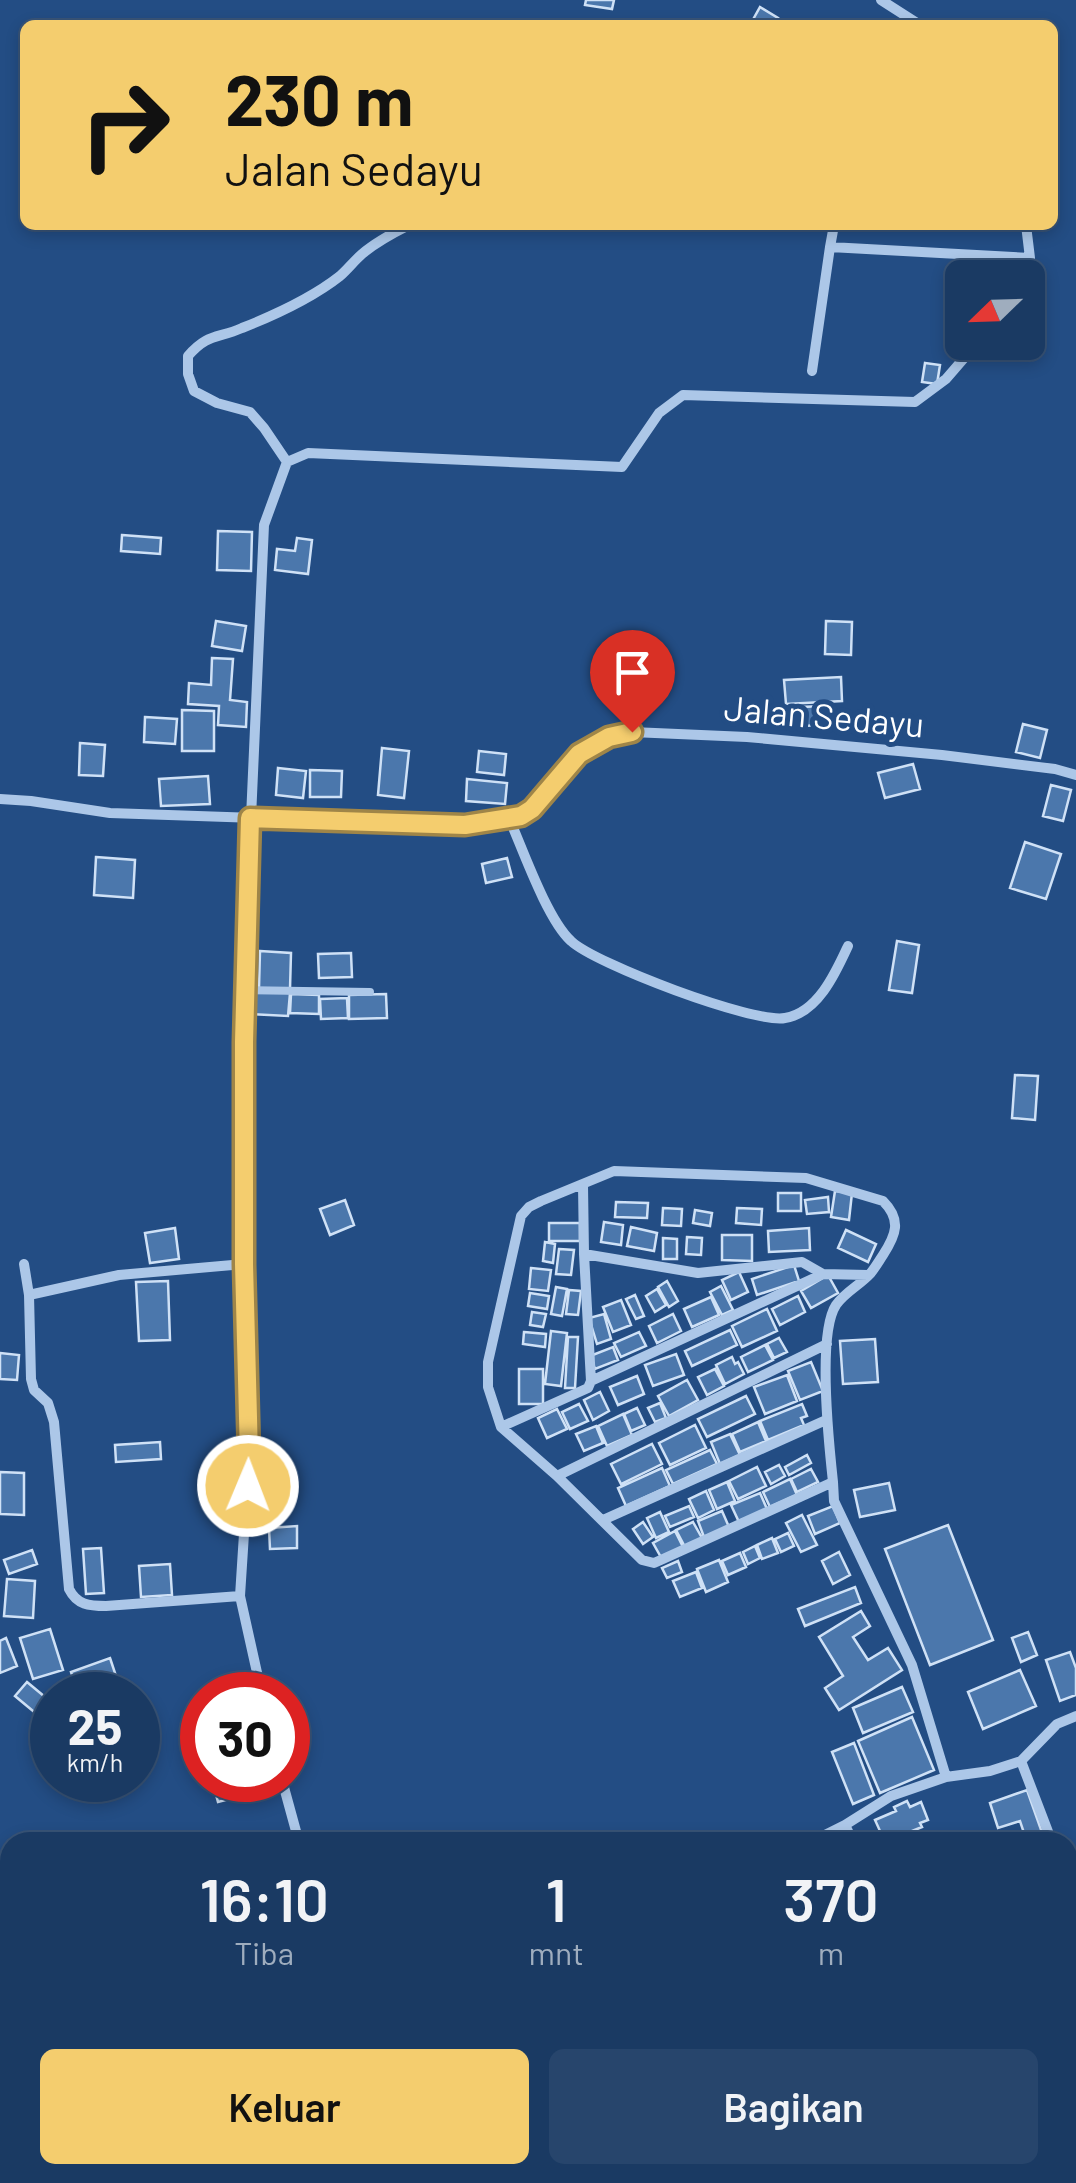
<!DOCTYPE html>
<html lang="id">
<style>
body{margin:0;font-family:Barlow,sans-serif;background:#27456c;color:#f1f3f6;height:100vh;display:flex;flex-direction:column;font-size:38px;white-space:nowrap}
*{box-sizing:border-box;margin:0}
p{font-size:32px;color:#9fadbe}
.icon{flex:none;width:55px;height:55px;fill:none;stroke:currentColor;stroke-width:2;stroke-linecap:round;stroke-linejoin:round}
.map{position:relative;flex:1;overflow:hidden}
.sheet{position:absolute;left:0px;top:1832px;width:1078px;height:352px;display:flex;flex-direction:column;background:#1a3a63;border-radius:30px 30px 0 0;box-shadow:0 5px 15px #0003,0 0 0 2px #385478}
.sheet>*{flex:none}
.guide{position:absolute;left:20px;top:20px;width:1038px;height:210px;border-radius:15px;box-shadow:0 5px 15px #0003,0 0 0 2px #385478;background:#f4cd6e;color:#111;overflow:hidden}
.needle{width:65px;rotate:247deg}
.fabs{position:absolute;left:945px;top:260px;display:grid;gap:20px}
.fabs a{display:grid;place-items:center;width:100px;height:100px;border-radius:15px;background:#1a3a63;box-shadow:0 5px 15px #0003,0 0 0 2px #385478;font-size:50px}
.speed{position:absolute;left:30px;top:1672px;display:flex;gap:20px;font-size:50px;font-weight:700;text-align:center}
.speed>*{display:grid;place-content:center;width:130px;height:130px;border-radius:50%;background:#1a3a63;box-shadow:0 5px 15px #0003,0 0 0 2px #385478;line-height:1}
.speed small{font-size:25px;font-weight:400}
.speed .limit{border:15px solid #d22;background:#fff;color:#111}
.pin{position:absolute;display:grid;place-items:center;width:85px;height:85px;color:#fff;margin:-102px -42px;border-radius:50% 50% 50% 0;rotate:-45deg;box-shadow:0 0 10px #0007}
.pin .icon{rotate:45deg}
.me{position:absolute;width:110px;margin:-55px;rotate:1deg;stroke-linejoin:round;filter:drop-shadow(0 0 8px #0008)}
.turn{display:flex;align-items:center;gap:35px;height:210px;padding:0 40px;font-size:45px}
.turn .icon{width:130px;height:130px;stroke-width:2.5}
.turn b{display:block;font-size:70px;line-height:85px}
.eta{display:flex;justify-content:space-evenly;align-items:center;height:170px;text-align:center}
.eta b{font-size:60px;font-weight:600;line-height:70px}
.cta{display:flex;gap:20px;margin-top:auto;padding:20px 40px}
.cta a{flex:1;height:115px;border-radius:15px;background:#f4cd6e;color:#111;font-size:40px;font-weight:600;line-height:115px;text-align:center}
.cta a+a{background:#27456c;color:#f1f3f6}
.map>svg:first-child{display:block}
</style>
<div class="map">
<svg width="1076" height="2183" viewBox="0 0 1076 2183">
<rect width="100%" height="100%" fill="#234d84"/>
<path fill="#4b77ac" stroke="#cfe1f6" stroke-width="2.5" d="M586 0H614L612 9 585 5Z
M760 7 778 18 774 25H750Z
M925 363 940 365 937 384 922 382Z
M218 531 252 532 251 571 217 570Z
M122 535 161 538 160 554 121 551Z
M297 538 312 540 308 574 275 570 277 549 295 551Z
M216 621 246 626 242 651 212 646Z
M826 621 852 622 851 655 825 654Z
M212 658 233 659 230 700 247 702 246 727 218 725 219 706 188 704 189 683 211 685Z
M841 677 842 701 786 704 784 680Z
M825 706 826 725 801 726 800 707Z
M182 710 214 711V751H182Z
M145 717 177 719 175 744 144 742Z
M1023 724 1047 730 1040 758 1016 752Z
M80 743 105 745 103 776 79 775Z
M382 748 409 751 404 798 378 795Z
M479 751 506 754 504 775 477 772Z
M913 764 920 789 885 798 878 773Z
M278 768 306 771 303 798 276 795Z
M310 770 342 771 341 797H310Z
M208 776 210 804 161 806 159 779Z
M467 779 507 783 505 804 466 801Z
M1051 785 1071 790 1063 821 1043 816Z
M1025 842 1061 854 1046 899 1010 888Z
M96 857 135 860 133 898 94 895Z
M507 858 512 877 486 883 482 864Z
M897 941 919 945 912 993 889 990Z
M260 951 291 953 290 989 259 988Z
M351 953 352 977 319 978 318 954Z
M252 990 290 993 288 1016 250 1014Z
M291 994 319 995V1014L290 1013Z
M386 994 387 1018 349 1019V995Z
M347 998 348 1018 321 1019 320 999Z
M1015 1075 1038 1076 1035 1120 1012 1118Z
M835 1191 852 1193 849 1220 831 1217Z
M778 1193H801V1211H778Z
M828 1197 829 1212 807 1214 805 1200Z
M345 1200 354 1225 330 1235 320 1209Z
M616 1202 648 1203 647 1218 615 1217Z
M663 1208 682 1209 681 1226 662 1225Z
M737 1208 762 1209 761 1225 736 1223Z
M695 1210 712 1213 710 1226 693 1223Z
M604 1222 623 1225 621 1245 601 1242Z
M549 1223H580V1241H549Z
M631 1227 657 1233 654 1251 627 1246Z
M175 1228 179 1259 150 1263 145 1233Z
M809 1228 810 1250 769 1252 768 1231Z
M846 1230 876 1244 868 1262 838 1248Z
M722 1235H752V1261L722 1260Z
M687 1237 702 1238 701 1255 686 1254Z
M663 1238 677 1239V1259H663Z
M545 1242 555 1244 553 1263 543 1261Z
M559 1249 574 1250 571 1275 556 1274Z
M794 1265 799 1281 757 1295 752 1279Z
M531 1268 551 1270 548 1291 529 1289Z
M739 1272 748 1292 731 1300 722 1280Z
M828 1275 838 1293 811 1308 801 1291Z
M168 1281 170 1340 139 1341 136 1282Z
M667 1281 678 1301 669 1307 658 1287Z
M721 1286 733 1310 722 1315 710 1292Z
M556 1287 567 1289 562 1316 551 1314Z
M657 1289 666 1305 655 1312 646 1296Z
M569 1290 581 1291 578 1315 566 1314Z
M530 1293 549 1296 547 1309 528 1306Z
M635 1295 644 1316 636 1319 626 1299Z
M798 1296 805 1312 780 1325 772 1309Z
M711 1297 719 1315 692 1327 684 1309Z
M621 1300 631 1325 613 1332 603 1307Z
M767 1309 777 1331 742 1347 732 1326Z
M532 1312 546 1314 543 1327 530 1325Z
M604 1314 611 1339 597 1344 589 1318Z
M673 1314 681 1331 657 1343 649 1326Z
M730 1330 737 1345 692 1366 685 1351Z
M551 1331 567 1333 561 1386 545 1384Z
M524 1332 546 1334 545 1347 523 1344Z
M639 1332 646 1346 621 1357 614 1343Z
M568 1337H578L575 1388H565Z
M779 1338 787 1352 774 1358 767 1344Z
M875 1339 878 1382 843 1384 840 1341Z
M765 1345 773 1360 748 1372 741 1357Z
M613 1347 618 1360 595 1369 590 1356Z
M0 1353 19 1355 17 1380 0 1379Z
M676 1354 684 1375 653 1386 645 1365Z
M732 1357 735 1364 738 1362 744 1374 725 1384 716 1365Z
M811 1362 823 1391 800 1400 788 1371Z
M519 1369H543V1404H519Z
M715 1369 724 1386 707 1395 698 1377Z
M787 1375 797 1401 765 1414 754 1387Z
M637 1376 644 1394 618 1405 610 1387Z
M687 1380 698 1400 669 1416 658 1396Z
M600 1392 609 1411 593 1420 584 1400Z
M746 1396 755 1414 707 1437 698 1419Z
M660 1403 666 1418 655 1422 648 1408Z
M579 1404 588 1421 570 1429 562 1412Z
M802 1404 807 1416 801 1418 804 1425 768 1440 760 1421Z
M637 1408 645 1425 631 1431 624 1414Z
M557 1409 567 1429 547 1438 538 1418Z
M623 1414 632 1435 607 1446 598 1426Z
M758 1422 766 1441 740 1452 732 1434Z
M695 1425 706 1448 670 1465 659 1443Z
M596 1426 603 1443 584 1451 576 1434Z
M730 1434 740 1455 720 1464 711 1442Z
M160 1442 161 1459 116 1462 115 1445Z
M652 1444 662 1464 621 1484 611 1464Z
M710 1450 717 1464 673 1484 666 1470Z
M807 1455 811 1463 789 1475 785 1467Z
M779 1465 785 1476 771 1484 765 1472Z
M757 1467 766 1486 738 1499 729 1481Z
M662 1468 670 1486 626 1506 618 1488Z
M811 1469 818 1482 797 1492 791 1479Z
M0 1472 24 1473V1515L0 1514Z
M790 1479 797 1495 770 1507 763 1492Z
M264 1482 281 1483 280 1515 263 1514Z
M727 1482 735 1501 717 1509 709 1490Z
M889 1483 895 1510 860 1517 854 1490Z
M706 1491 714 1510 698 1518 689 1499Z
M760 1493 767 1509 739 1522 731 1505Z
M689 1506 694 1517 670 1527 665 1516Z
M833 1506 840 1523 815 1534 808 1516Z
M722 1511 729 1527 704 1537 698 1521Z
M660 1512 669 1532 656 1538 647 1518Z
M802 1515 817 1545 801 1552 786 1523Z
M643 1522 653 1537 643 1544 633 1529Z
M693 1522 702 1538 685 1547 676 1530Z
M948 1525 993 1640 930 1665 885 1549Z
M297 1526V1548L270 1549 269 1528Z
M675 1531 683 1547 662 1559 653 1543Z
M788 1533 794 1546 781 1552 775 1539Z
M772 1538 778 1553 762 1559 757 1545Z
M755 1546 760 1558 748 1564 743 1552Z
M101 1548 104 1593 86 1594 83 1549Z
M32 1550 37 1564 9 1574 4 1560Z
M839 1552 850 1575 833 1584 822 1561Z
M740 1553 746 1567 728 1575 722 1561Z
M719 1560 728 1582 706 1592 697 1569Z
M678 1561 682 1572 667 1578 662 1568Z
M170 1564 172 1595 141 1597 139 1566Z
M696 1572 702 1588 680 1597 673 1581Z
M7 1579 35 1581 33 1618 4 1616Z
M855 1587 861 1603 805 1626 798 1609Z
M861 1611 870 1626 853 1637 868 1660 888 1648 902 1670 839 1710 825 1688 843 1676 819 1637Z
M50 1629 63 1670 33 1679 20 1638Z
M1028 1632 1037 1655 1021 1662 1012 1638Z
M6 1638 17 1666 0 1673V1641Z
M1070 1652 1076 1668V1695L1060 1701 1046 1660Z
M110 1658 116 1676 77 1690 71 1672Z
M1020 1670 1036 1706 983 1729 968 1692Z
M27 1682 51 1702 39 1716 15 1696Z
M902 1687 913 1712 863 1733 853 1708Z
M912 1717 934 1770 880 1793 858 1741Z
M854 1743 874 1795 853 1804 832 1752Z
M212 1780H233L237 1797 218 1802Z
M245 1780H270L272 1787 250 1794Z
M1027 1790 1045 1841 1041 1842H1027L1020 1821 998 1828 990 1803Z
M907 1801 910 1807 921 1802 928 1820 920 1823 922 1827 885 1842 875 1820 896 1811 894 1807Z
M1068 2117 1076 2148V2183H992L989 2175H1068Z
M113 2175H135L138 2183H115Z
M414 2175H439L444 2183H418Z
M553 2175H573L576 2183H556Z
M580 2175H642L622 2183H583Z"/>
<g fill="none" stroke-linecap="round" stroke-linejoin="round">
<path stroke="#acc7e8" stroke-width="8" d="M245 990 370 992"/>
<path stroke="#acc7e8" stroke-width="10" d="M881 0 920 25
M834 225 830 247 1030 258
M1024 278 1030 258 1026 225
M812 371 830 247
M287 462 264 428 250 412 217 403 194 391 188 374V356C208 333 217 339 242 328 275 315 312 298 340 276 348 269 354 261 362 254 376 242 393 233 409 225
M0 799 31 801 110 813 465 825 521 816 532 809 579 754 609 737 632 732 747 737 942 755 1055 769 1076 775
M509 818C523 850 547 919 571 941 595 964 754 1024 785 1018 818 1013 836 972 848 946
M584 1254 698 1273 802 1262 823 1274 868 1275
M24 1264 29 1295 31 1379 34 1390 48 1403 54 1422 69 1589C77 1605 89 1606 106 1606L240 1596
M29 1295 119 1275 244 1264
M591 1381 823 1274
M501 1427 588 1388 591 1381 584 1254 583 1185
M557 1476 827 1344
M833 1482C829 1445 817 1334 836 1305 845 1292 860 1285 870 1274 875 1268 879 1261 883 1255 896 1235 902 1220 883 1201L806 1178 614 1171 541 1201 529 1207 521 1216 488 1362V1387L501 1427 557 1476 642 1560 654 1563 663 1559 833 1482 834 1501 912 1665 946 1777 990 1771 1021 1761 1057 1724 1076 1716
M603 1520 826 1420
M262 1695 240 1596 249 1456 244 1264V1042L251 818 264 525 287 462 308 453 622 467 659 413 683 395 915 402 946 379 978 342
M1021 1761 1052 1842
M282 1780 299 1842
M811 1842 845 1825
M853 1842 845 1825 891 1796 946 1777
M1068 2060 1076 2057
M254 2175 256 2183
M467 2175 473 2183
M528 2175 530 2183
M650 2175 653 2183
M978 2175 980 2183
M218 2183 238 2175"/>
</g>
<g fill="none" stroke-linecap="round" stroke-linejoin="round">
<g stroke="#9f8548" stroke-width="25">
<path id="route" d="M248 1486 249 1456 244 1264V1042L250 818 465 825 521 816 532 809 579 754 609 737 632 732"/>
</g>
<use href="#route" stroke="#f4cd6e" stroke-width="18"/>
</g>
<g text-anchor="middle" stroke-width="10" stroke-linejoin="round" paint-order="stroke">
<g font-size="35" fill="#fff" stroke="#234d84">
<text transform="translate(824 717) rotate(5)" y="12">Jalan Sedayu</text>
</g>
</g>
</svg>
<div class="fabs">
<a><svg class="needle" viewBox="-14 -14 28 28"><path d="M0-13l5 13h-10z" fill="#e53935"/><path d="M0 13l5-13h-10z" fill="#9fadbe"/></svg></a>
</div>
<div class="speed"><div>25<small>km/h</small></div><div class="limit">30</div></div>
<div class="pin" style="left:632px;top:732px;background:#d93025"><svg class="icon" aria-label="arrive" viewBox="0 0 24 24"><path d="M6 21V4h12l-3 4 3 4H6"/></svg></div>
<svg class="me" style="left:248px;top:1486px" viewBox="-20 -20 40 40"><circle r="17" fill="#f4cd6e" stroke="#fff" stroke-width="3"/><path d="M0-11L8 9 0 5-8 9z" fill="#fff"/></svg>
<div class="guide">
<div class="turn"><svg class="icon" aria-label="right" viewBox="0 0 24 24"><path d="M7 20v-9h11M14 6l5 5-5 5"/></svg><div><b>230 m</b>Jalan Sedayu</div></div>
</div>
<section class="sheet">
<div class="eta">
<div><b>16:10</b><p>Tiba</p></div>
<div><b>1</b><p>mnt</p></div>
<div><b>370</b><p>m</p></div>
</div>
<div class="cta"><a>Keluar</a><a>Bagikan</a></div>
</section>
</div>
